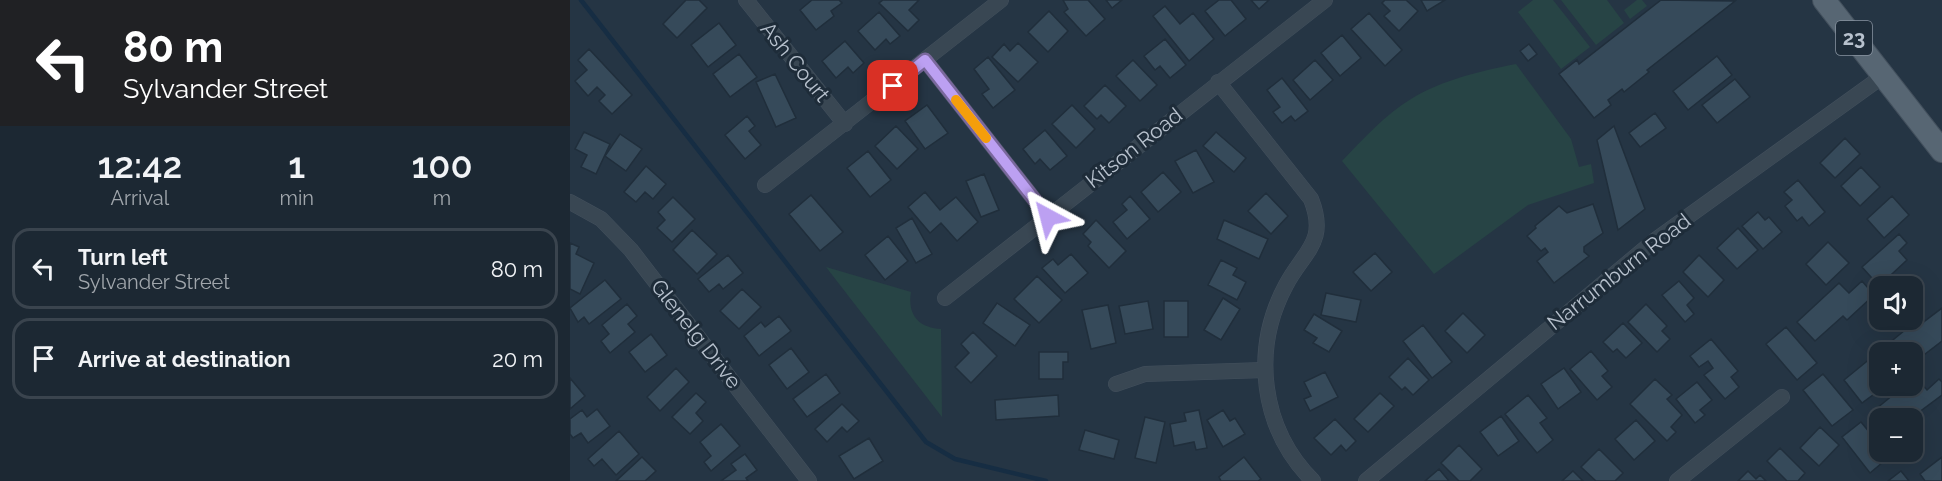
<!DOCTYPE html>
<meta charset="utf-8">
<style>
body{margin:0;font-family:Raleway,sans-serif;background:#25303b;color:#f1f3f6;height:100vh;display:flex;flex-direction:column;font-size:22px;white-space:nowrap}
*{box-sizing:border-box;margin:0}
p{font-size:20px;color:#a0a6ac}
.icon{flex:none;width:33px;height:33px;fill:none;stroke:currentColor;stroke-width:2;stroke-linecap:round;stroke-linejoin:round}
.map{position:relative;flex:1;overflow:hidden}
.sheet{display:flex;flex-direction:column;background:#1c2833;width:570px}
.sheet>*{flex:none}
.guide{background:#202124;color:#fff;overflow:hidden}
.tools{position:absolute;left:1299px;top:276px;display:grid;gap:12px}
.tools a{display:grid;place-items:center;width:54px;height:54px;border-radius:12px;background:#1c2833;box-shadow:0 6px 24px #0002,0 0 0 2px #3a444e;font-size:30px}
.pin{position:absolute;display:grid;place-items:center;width:51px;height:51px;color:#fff;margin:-26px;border-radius:12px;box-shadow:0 3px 9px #0006}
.me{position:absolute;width:66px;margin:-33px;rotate:322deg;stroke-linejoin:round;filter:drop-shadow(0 0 4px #0008)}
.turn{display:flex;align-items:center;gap:21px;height:126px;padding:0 24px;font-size:27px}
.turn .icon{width:78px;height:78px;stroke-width:2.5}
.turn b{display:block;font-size:42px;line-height:51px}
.eta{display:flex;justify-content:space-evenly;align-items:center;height:102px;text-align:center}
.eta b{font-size:36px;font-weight:600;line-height:42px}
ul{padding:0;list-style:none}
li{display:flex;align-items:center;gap:18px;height:81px;margin:0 12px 9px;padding:0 12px;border:3px solid #3a444e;border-radius:18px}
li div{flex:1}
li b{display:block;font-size:22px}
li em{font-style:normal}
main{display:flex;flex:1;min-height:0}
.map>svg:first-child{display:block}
</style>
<main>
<section class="sheet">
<div class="guide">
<div class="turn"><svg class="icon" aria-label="left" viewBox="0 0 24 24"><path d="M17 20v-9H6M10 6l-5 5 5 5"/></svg><div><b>80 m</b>Sylvander Street</div></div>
</div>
<div class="eta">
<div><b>12:42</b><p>Arrival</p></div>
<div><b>1</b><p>min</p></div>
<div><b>100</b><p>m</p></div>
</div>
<ul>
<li><svg class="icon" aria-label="left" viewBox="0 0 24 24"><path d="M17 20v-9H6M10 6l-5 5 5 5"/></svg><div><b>Turn left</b><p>Sylvander Street</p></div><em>80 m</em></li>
<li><svg class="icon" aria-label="arrive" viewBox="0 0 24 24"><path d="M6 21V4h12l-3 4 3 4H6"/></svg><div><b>Arrive at destination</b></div><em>20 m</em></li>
</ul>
</section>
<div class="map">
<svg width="1372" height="481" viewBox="0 0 1372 481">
<rect width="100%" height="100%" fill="#253544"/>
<path fill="#274445" d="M963 0H983L1020 47 991 69 948 12Z
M991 0H1037L1054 23 1026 45Z
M1067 0H1072L1077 6 1060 19 1054 10Z
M946 64 1001 139 1009 167 1021 164 1024 183 958 205 864 274 772 161C793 139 815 115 841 99 872 80 910 71 946 64Z
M256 267 341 292C337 315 349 328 371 329L372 417Z"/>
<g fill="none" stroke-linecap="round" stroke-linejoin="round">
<path stroke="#162d43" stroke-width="4.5" d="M11 0 356 442 385 459 476 481"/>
</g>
<path fill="#364a5a" stroke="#202e3b" stroke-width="1.5" d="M116 0H129L137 8 107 38 93 24Z
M242 0H269L272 3 261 11 264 16 246 30 230 10Z
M313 0H349L339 10 349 20 338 31 309 3Z
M493 0H518L535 19 516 36 494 12 498 9Z
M536 0H552L542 8Z
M649 0H661L676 19 655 36 635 11Z
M681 0H699L689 9Z
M815 0H836L848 11 829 31 814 16 820 11 812 3Z
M851 0H875L857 11Z
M1091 0 1165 1 1077 70 1079 72 1054 92 1052 89 1038 100 1041 105 1024 118 989 74 1007 60 1009 64Z
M595 6 610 24 623 13 644 39 619 61 583 16Z
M479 11 498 31 478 52 458 32Z
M309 12 330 36 320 44 316 39 305 50 288 31Z
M799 13 832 50 815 66 781 29Z
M149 23 166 45 138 67 121 45Z
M772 35 791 58 770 76 751 53Z
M595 39 616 65 600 78 590 66 585 70 574 56Z
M275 41 294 63 283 73 278 67 266 78 252 61Z
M448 43 468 62 448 82 422 57 434 44 440 51Z
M959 44 967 54 958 61 950 51Z
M19 49 62 95 42 114 29 101 35 95 27 87 18 96 5 81 17 70 8 60Z
M169 54 187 77 160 97 143 74Z
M1147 56 1162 75 1118 110 1103 91Z
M418 57 445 90 423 108 412 94 419 89 404 69Z
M563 60 587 85 570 101 546 76Z
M745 60 763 80 740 100 723 80Z
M205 74 226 118 206 127 186 82Z
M712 78 738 111 725 121 721 116 712 123 703 112 710 107 697 90Z
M1165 79 1180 97 1147 123 1132 105Z
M535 85 556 106 539 123 531 115 527 119 514 106Z
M357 105 378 133 355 149 335 121Z
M502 105 525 129 506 148 482 124Z
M1085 113 1096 128 1070 147 1059 133Z
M177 116 185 126 179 131 191 145 175 159 155 135Z
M326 126 348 149 327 169 305 146Z
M1044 126 1075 209 1048 230 1027 140Z
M475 130 497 156 480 170 470 159 465 164 453 149Z
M14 132 40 144 26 174 11 167 17 155 5 149Z
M646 132 676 158 664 172 633 146Z
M50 134 72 149 56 171 35 156Z
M1275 138 1290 154 1265 178 1250 163Z
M626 150 644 182 623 193 605 161Z
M298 151 321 180 300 197 277 168Z
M76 166 96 184 83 199 75 192 66 202 54 192Z
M1291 167 1310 187 1290 206 1271 186Z
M593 172 611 192 588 212 571 192Z
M414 174 429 210 411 217 396 181Z
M1228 180 1255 212 1239 226 1232 217 1227 221 1215 206 1222 200 1214 192Z
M355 192 370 210 386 197 408 222 387 241 371 223 360 233 338 207Z
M696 193 718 216 701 234 678 211Z
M241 195 273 232 250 251 219 214Z
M560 196 580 219 557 239 543 222 557 210 552 204Z
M1322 196 1339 215 1314 238 1297 219Z
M103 197 125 219 102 242 87 228 95 220 88 212Z
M1023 204 1033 233 1014 247V252L1019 256 984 283 967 261 978 252 975 248 971 251 957 236 966 228 965 226 989 206 997 213Z
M1188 212 1195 220 1199 217 1212 232 1193 249 1172 226Z
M342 218 362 254 346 263 326 228Z
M526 220 556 251 539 268 518 246 521 242 513 234Z
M654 220 698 239 689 259 647 239Z
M1168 228 1188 250 1167 269 1147 248Z
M122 230 147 254 127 274 103 250Z
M1329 234 1337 243 1329 251 1337 260 1309 286 1292 267Z
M318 236 338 261 315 280 295 255Z
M1258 242 1279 263 1256 285 1236 264Z
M0 243 9 247 6 254 24 263 10 294 0 289Z
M805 253 822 272 801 291 783 272Z
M501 254 518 273 495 293 472 268 483 259 488 265Z
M158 255 173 273 153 289 149 284 139 292 128 279Z
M1129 255 1154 280 1138 297 1113 272Z
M651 260 667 268 663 275 676 282 667 300 638 285Z
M467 276 492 300 469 323 444 299Z
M35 280 51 299 19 324 14 317 8 322 0 308Z
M1109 281 1124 298 1117 305 1124 314 1115 322 1092 295Z
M1292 281 1304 295 1277 320 1273 316 1245 341 1227 322 1269 283 1279 293Z
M172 289 191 307 169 329 150 311Z
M756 293 791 300 786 322 751 315Z
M653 298 670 309 651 340 634 330Z
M578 301 583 329 555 334 549 306Z
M594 301H618V337H594Z
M427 303 460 325 445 346 413 323Z
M57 304 67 316 58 324 65 332 40 353 31 341 39 334 32 325Z
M1076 304 1097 326 1092 331 1100 339 1087 352 1058 322Z
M538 305 546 343 521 349 512 310Z
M1372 308V341L1342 364V352H1310V386H1315L1292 403 1274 380 1340 326 1343 330Z
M893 313 915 335 897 353 875 331Z
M744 314 772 331 759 352 743 343 747 338 734 330Z
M209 316 221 331 189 356 174 336 191 322 195 327Z
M1053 323 1072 343 1056 358 1047 349 1043 352 1033 342Z
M853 325 882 362 862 378 833 341Z
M1216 327 1247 363 1227 380 1196 344Z
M403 332 427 356 401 383 385 367 399 353 391 344Z
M81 334 97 355 75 372 59 352Z
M1141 339 1168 371 1161 377 1169 387 1155 399 1134 375 1143 368 1138 361 1129 367 1120 356Z
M221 348 239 372 217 389 199 365Z
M1021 351 1038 371 1032 376 1042 387 1027 400 1000 369Z
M469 352H498V362H493V379H469Z
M838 358 859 380 843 395 835 387 832 390 819 377Z
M106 368 119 382 90 411 77 397Z
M994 368 1011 392 988 409 971 384Z
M755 372 768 397 740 411 734 399 741 396 734 382Z
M256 374 270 393 237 417 223 399Z
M1253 374 1283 410 1262 426 1233 390Z
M1345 376 1357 390 1369 379 1372 382V395L1341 418H1310V424L1301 413 1334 386H1342Z
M0 378 15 396 0 409Z
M1085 379 1102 395 1097 399 1112 415 1101 427 1106 432 1097 441 1060 404Z
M1127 382 1142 400 1130 410 1135 415 1125 423 1106 399Z
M126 393 136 402 126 413 133 421 120 434 102 417Z
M810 393 824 406 798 432 784 419Z
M488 395 489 416 426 420 425 400Z
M958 395 977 418 970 423 983 440 967 453 935 414Z
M272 404 289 421 277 432 272 427 257 442 245 429Z
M27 409 40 426 18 443 11 433 3 438 0 434V419L12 410 17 417Z
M629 410 637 448 626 450 624 442 604 446 600 424 616 421 614 413Z
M653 410 660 421 665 418 675 434 653 447 637 420Z
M931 416 949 441 928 456 910 432Z
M575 417 595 422 586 463 565 458Z
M765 419 786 441 776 451 771 445 761 455 744 438Z
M1066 420 1085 441 1064 460 1045 439Z
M1291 422 1310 445V452H1315L1319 457 1300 473 1272 437Z
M151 424 170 446 141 471 134 462 141 456 130 442Z
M1250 427 1269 445 1249 466 1230 448Z
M515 430 549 440 544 459 509 450Z
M49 431 69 454 46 475 32 459 24 466 18 459Z
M299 438 313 461 284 479 269 456Z
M889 445 912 469 900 481H889L871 463Z
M1210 448 1235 473 1228 481H1217L1197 461Z
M1029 449 1053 473 1045 481H1026L1011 467Z
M175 454 187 470 176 478 178 481H151L166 470 161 464Z
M72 457 86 471 75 481H46Z
M674 457 691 479 688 481H651L649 477Z
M1372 457V481H1355L1350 474Z
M869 469 879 481H855Z
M1003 471 1013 481H992Z
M1178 471 1186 479 1190 475 1196 481H1168Z
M1331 471 1339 481H1318Z"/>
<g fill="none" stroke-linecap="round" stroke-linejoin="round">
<g stroke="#43505d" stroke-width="16">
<path id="street" d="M176 0 275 124
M355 60 478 217
M648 82 741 199C758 242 734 251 716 285 681 350 691 429 743 481
M195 185 431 0
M0 202 31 219 61 250 239 481
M375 298 755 0
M546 384 575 374 694 370
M796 481 1084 241 1313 76
M1107 481 1212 397"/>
</g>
<g stroke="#43505d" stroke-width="24">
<path id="primary" d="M1254 0 1372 151"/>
</g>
<use href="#street" stroke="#394753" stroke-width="15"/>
<use href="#primary" stroke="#576673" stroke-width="22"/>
</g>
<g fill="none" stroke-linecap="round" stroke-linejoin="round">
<g stroke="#7a689d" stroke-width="15">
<path id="route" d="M323 86 355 60 478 217"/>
</g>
<use href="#route" stroke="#bca0f2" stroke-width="10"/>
<path stroke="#f59e0b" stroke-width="10" d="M386 100 416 138"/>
</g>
<g text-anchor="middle" stroke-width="6" stroke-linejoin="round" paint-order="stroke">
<rect fill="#1e2c39" stroke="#8994a1" stroke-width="1.5" x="1266" y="21" width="36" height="34" rx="4.5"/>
<g font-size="20" font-weight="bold" fill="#b7c1cd">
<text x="1284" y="45">23</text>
</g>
<g font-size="21" fill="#b7c1cd" stroke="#1e2c39">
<text transform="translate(225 62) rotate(51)" y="7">Ash Court</text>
<text transform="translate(564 148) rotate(-38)" y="7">Kitson Road</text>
<text transform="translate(1049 272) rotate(-38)" y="7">Narrumburn Road</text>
<text transform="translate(126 334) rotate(52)" y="7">Glenelg Drive</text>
</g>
</g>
</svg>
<div class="tools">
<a><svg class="icon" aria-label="sound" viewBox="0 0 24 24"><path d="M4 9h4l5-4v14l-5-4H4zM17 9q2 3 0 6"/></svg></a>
<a>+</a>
<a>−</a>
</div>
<div class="pin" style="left:323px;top:86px;background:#d93025"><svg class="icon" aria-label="arrive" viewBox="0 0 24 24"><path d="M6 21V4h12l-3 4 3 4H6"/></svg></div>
<svg class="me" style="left:478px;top:217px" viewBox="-20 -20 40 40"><path d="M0-17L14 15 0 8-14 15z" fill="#bca0f2" stroke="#fff" stroke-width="4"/></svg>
</div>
</main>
